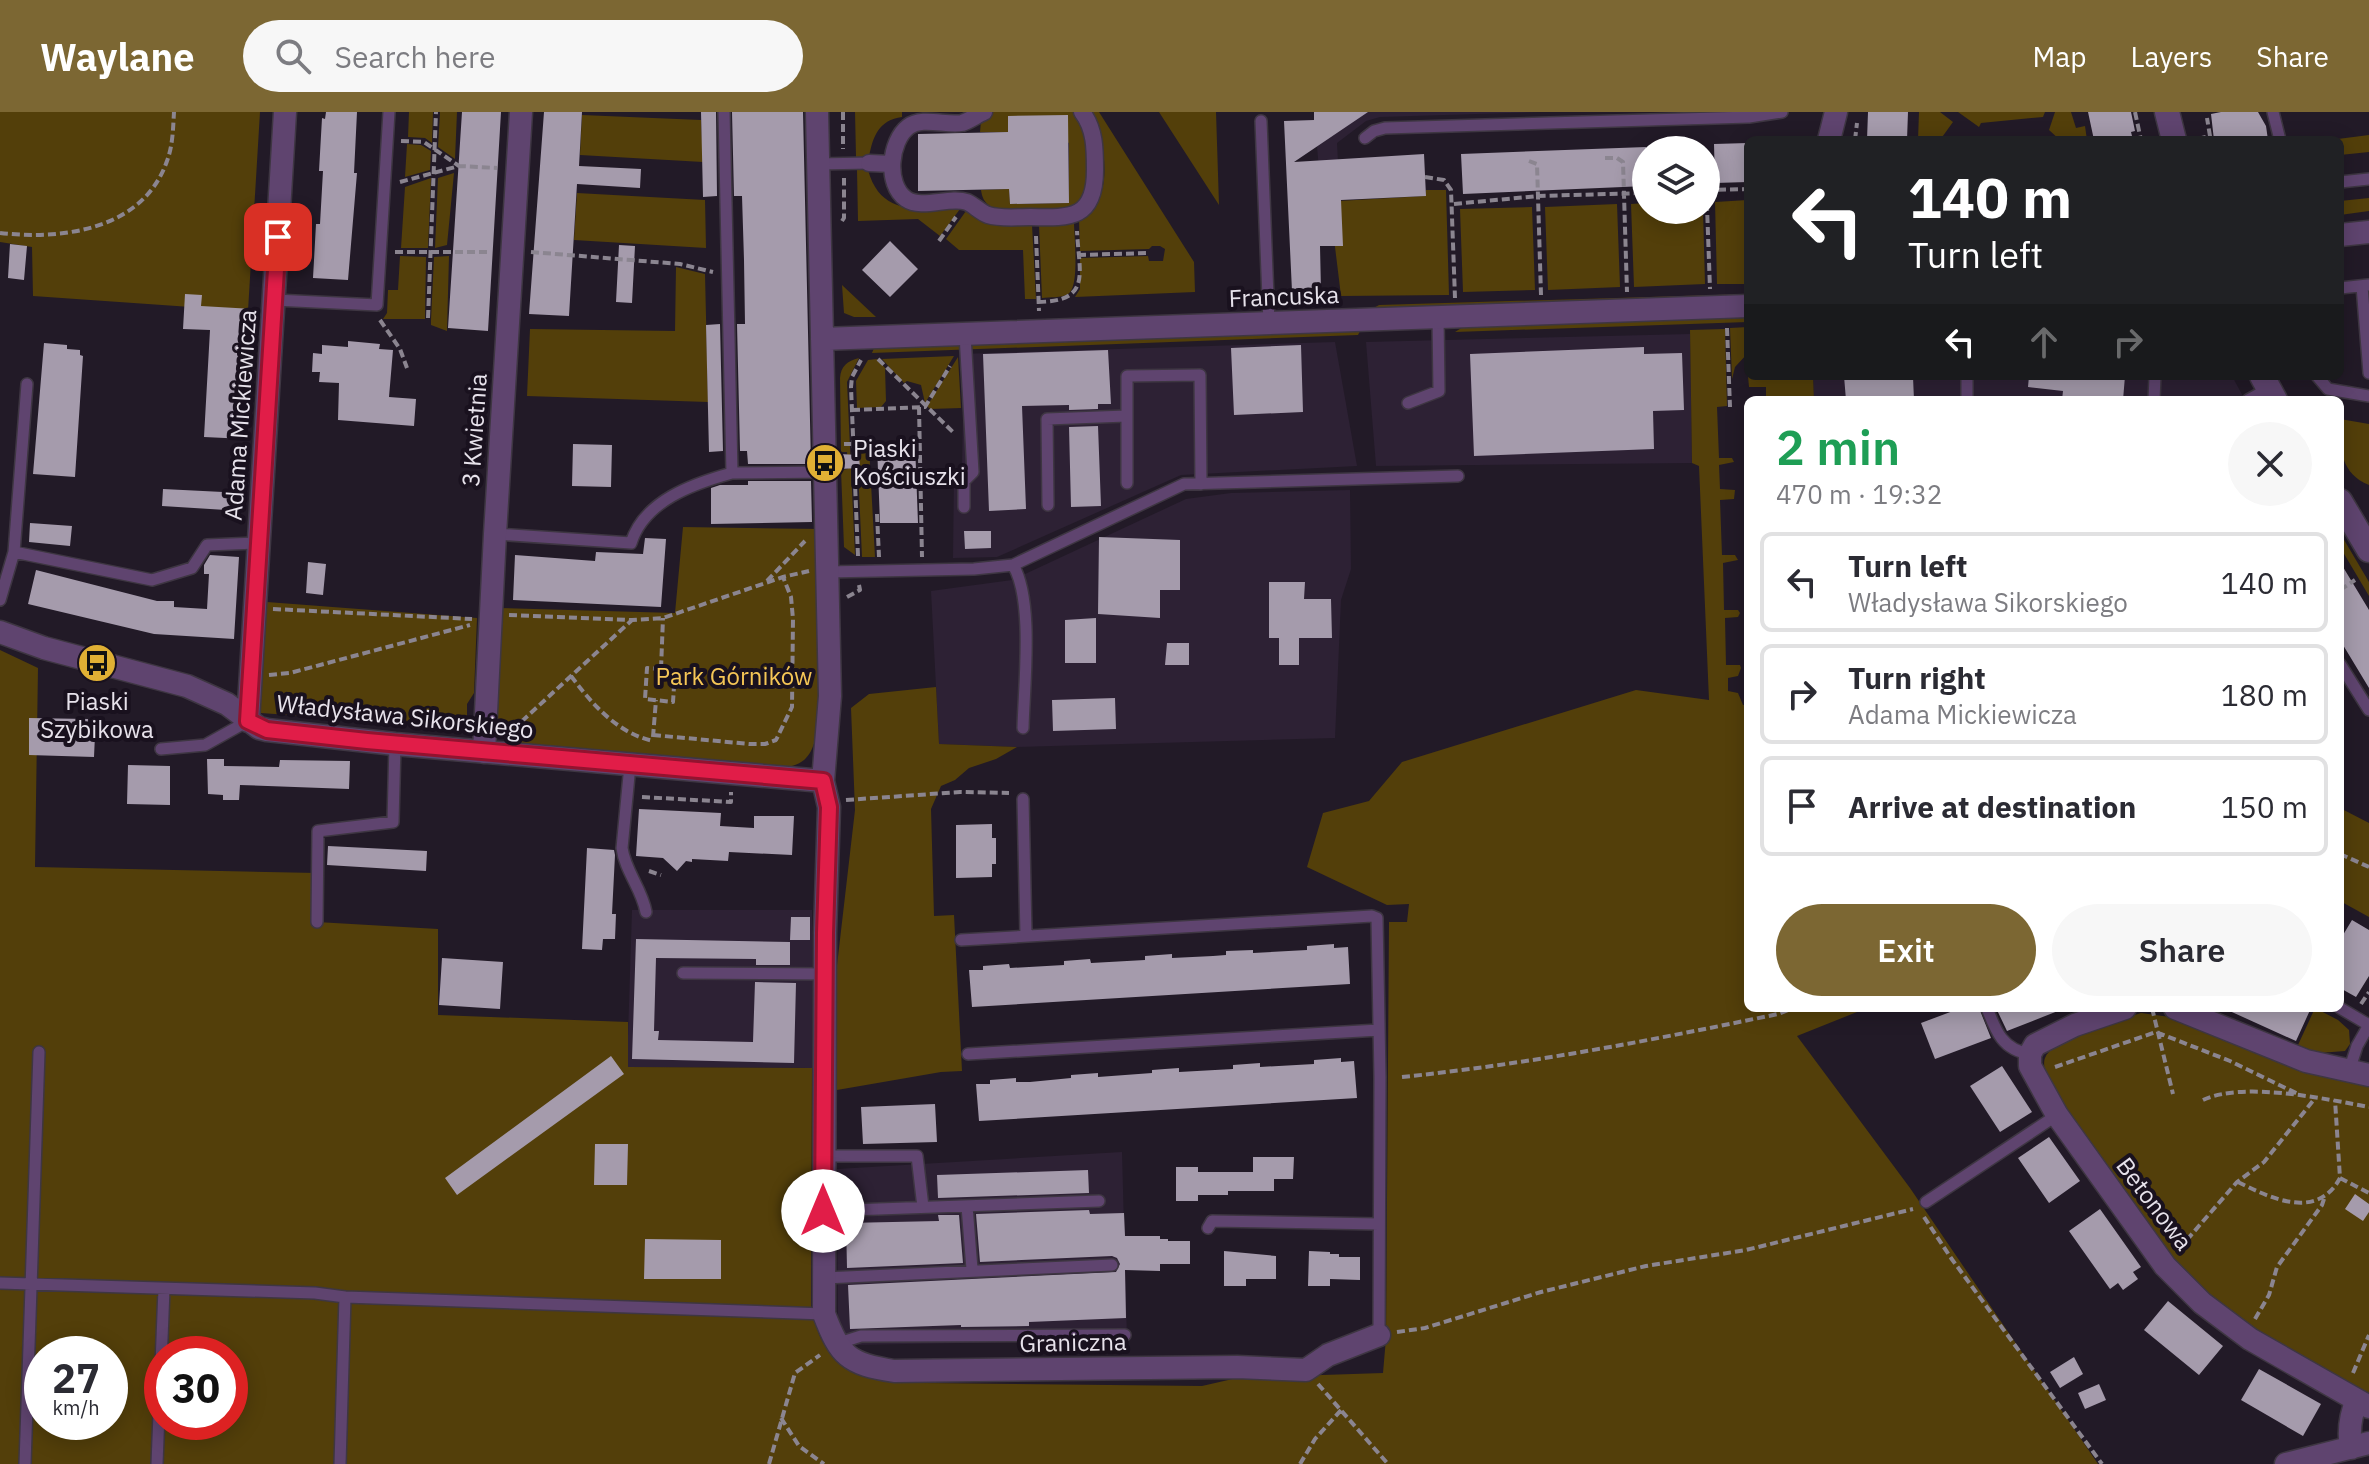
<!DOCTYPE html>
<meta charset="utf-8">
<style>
body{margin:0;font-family:"IBM Plex Sans",sans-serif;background:#f7f7f7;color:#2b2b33;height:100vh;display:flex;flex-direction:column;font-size:30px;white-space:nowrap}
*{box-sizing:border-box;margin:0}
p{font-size:26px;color:#7c7c81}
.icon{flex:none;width:44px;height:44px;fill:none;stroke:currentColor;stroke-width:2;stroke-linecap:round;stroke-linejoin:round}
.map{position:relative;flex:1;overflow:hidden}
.drawer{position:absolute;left:1744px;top:284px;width:600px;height:616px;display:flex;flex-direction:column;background:#fff;border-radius:12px;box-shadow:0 4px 20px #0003}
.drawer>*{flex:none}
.hud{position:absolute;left:1744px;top:24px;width:600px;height:244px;border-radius:12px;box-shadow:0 4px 20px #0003;background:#202124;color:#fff;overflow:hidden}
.controls{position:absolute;left:1632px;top:24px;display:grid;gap:16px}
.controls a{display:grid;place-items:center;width:88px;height:88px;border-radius:50%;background:#fff;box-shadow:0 4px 20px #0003;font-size:40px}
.speed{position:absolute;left:24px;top:1224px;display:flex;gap:16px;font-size:40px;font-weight:700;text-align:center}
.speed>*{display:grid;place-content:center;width:104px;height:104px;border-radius:50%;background:#fff;box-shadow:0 4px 20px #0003;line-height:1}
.speed small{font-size:20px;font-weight:400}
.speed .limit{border:12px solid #d22;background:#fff;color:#111}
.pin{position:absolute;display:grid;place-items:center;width:68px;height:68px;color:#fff;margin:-34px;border-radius:16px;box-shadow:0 4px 12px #0006}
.me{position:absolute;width:88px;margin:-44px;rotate:0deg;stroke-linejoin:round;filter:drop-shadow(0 0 6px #0008)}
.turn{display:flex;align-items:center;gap:28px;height:168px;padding:0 32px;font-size:36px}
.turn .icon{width:104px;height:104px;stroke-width:2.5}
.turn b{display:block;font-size:56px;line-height:68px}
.lanes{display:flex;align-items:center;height:76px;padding:0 32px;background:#0003;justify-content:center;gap:40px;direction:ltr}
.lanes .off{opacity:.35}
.round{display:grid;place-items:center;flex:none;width:84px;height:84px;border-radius:42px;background:#f7f7f7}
.headline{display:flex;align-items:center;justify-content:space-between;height:136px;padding:0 32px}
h1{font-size:48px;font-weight:600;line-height:60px;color:#1e9e55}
.cta{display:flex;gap:16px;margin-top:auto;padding:16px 32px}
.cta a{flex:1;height:92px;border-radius:48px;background:#7c6733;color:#fff;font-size:32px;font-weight:600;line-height:92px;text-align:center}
.cta a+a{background:#f7f7f7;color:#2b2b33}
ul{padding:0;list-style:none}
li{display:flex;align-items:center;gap:24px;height:100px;margin:0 16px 12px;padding:0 16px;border:4px solid #e1e1e2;border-radius:12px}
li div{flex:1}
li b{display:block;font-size:30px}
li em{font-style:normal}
header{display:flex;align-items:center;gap:48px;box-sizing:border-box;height:112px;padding:0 40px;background:#7c6733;color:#fff}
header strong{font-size:38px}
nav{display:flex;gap:44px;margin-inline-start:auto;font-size:28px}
.search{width:560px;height:72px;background:#f7f7f7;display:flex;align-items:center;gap:20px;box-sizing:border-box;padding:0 28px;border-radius:44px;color:#7c7c81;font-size:30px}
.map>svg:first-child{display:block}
</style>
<header>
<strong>Waylane</strong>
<div class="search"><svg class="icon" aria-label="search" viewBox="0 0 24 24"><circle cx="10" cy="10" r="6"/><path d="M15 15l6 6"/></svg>Search here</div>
<nav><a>Map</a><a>Layers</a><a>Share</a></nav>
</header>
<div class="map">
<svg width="2369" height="1352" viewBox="0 0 2369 1352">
<rect width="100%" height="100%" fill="#221a27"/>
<path fill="#2d2134" d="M1314 0H1542L1380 5 1366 9 1337 31 1339 68 1320 69Z
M1690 222 1692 351 1376 354 1366 230Z
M1335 230 1357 354 1181 363 997 445 953 446 954 362 962 357 963 298 960 242Z
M1813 264H2232L2245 288H1814Z
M1350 378 1351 457 1341 488 1335 626 1017 635 939 632 931 479 1012 468 1186 387 1231 381Z
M632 798H812V956L627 955Z
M1122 1040 1127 1228 852 1233 838 1215 837 1057Z"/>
<path fill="#533f0a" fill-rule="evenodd" d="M0 0H260L248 199 33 184 32 135 0 130Z
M409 0H433L432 31 425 26 408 25Z
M440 0H457L455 47 438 35Z
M855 0H902V5C879 8 873 24 869 45H856Z
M992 0H1074L1085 18 1089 67 1080 92C1062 97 1006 105 990 94 984 90 982 85 981 78L1009 77 1010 92 1069 91V31L1008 4V20H980L981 9Z
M1091 0H1099L1194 150 1195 180 1075 185 1080 177V146L1148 144 1149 149H1163L1165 137 1160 134H1152L1149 137 1080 139 1079 108C1116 89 1106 31 1091 0Z
M1159 0H1216L1219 93Z
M1919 0H1940L1953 10 1940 28H1918Z
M1958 0H2045L2043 5 1981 11 1979 15Z
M2055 0H2071L2076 16 2085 14 2087 28H2060L2049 18Z
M582 3 701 8 703 50 580 43Z
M2369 23V40L2340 43V28H2330Z
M407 32 421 33 431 39 430 58 405 65Z
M857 58H868C881 105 919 96 960 97L940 124 918 107 858 109Z
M454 61 447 133 435 136 438 66Z
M431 66 428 136H401L405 75Z
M1426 78H1446L1449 183 1341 184 1331 102 1339 89 1425 84Z
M577 81 705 88 706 136 574 128Z
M2369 86V99L2340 103V89Z
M1748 88V172H1717L1715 90Z
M1646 91V98H1703L1705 172 1634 175 1631 92Z
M1617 92 1620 175 1548 178 1545 95Z
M1532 95 1535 178 1463 180 1460 97Z
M966 99 992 112 1032 113 1036 187H1025L1023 138H959L946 127Z
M1074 110C1074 124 1080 175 1068 182 1061 186 1050 185 1042 186L1039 113Z
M400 144 426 145 425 207H383L387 201 388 178H398Z
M449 144 447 219 431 213V208L434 145Z
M676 155 705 162 708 290 527 284 530 217 675 219Z
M842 173 876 205H854L844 201Z
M1748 182V187L1372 197 1379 193Z
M1748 205V210L1455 220 1463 215Z
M1748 215V241L1735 255 1732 267 1730 216Z
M1725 217 1727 294 1717 295 1719 346H1732L1734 350 1719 353 1720 377 1735 378 1734 387 1720 388 1722 443H1735L1738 448 1723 451 1724 498H1738L1740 501 1738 505 1725 506 1726 553H1740L1741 556 1738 564 1728 566V579L1738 581 1743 593H1748V896H1867L1797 924 1910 1076 2098 1352H0V538L38 556 35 755 317 761V810L438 817V903L628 910V955L812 956 811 1198C815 1208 818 1225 825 1233 847 1260 892 1269 924 1271L1202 1274 1237 1266 1383 1261 1386 1226 1389 810H1407L1409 792 1387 793 1307 755 1323 701 1369 689 1402 650 1636 578 1709 588 1699 354 1692 351 1690 218ZM42 1242H110V1310H42ZM162 1242H230V1310H162Z
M1360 219 1358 223 872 241 874 236Z
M954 244 925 291 921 273 907 269 904 271 882 247Z
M958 245 961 296 930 297 927 294Z
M859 246 847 270 855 443 844 435 841 358 848 357 847 340H841L840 266C841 254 847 249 859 246Z
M877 247 885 256 886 289 881 295 857 296 856 269 868 248Z
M1748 264H1813L1814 288H1766V275H1749Z
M2340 307 2369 312V373C2339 361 2340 334 2340 307Z
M869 334 875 445H862L857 335Z
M683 415 822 417 820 611C812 639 811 654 778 656L518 633 502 625 496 614 497 496 675 501Z
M2340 421 2369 470V484L2340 435Z
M267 490 477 506 474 581 467 592V616L261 601 257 594Z
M936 575 939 632 1017 635 996 647 969 656 955 668 941 674 931 697 934 804 954 803 962 959 941 960 837 978 836 862 855 698 851 596 869 582Z
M2340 696 2369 711V805L2340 789Z
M2315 896 2338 908 2349 918 2350 932 2345 939 2319 941 2298 933Z
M2141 901 2170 905 2322 961 2369 974V1281L2253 1219 2194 1172 2155 1127 2045 964C2045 959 2043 951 2045 946 2052 926 2121 908 2141 901Z"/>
<path fill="#a59bac" d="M326 0H357L354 61H357L348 168 313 166 316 112H320L323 59H319L322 6 325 7Z
M462 0H501L488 219 448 216Z
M544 0H582L579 54 641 57 640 76 577 72 569 204 529 202Z
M701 0H716L717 84 703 85Z
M732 0H803L811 352H748L747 339H740L737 212H745L744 148 742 84H734Z
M1314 0H1368L1294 50 1424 42 1426 84 1341 88 1343 134H1320L1321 179H1292L1284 9 1314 8Z
M1868 0H1908L1907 28H1867Z
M2088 0H2131L2135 19 2131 20 2133 28H2094Z
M2221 0H2258L2266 14 2268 28H2214L2211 2Z
M1068 3 1069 91 1010 92 1009 77 918 79V22L1008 20V4Z
M1748 31V70L1715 71 1714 32Z
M1646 35V74L1463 82 1461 42Z
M890 129 918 157 890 185 862 158Z
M10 132 27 134 24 168 8 166Z
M619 133 635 134 632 191 616 190Z
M185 182 202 183 201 194 253 197 246 327 204 325 210 218 183 217Z
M720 212 723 339 709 340 706 213Z
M348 229 380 232 379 237 393 238 389 285 416 287 414 314 338 308 339 271 319 270 320 260H312L313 241 322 242V233L348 235Z
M44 231 67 233V237L80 238V243L83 244 75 365 33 362Z
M1301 233 1303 300 1234 303 1231 236Z
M1644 235V242L1682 241 1684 298 1653 299 1654 337 1474 344 1470 242Z
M1108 238 1111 292H1098V297L1069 298V293L1022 294 1026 397 989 399 983 242Z
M1844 264 1913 265 1914 288H1846Z
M2029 264H2125L2123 288H2062L2063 279 2028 275Z
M1098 314 1101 394 1071 395 1069 315Z
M573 332 612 333 611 375 572 374Z
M915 332 918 411H880L877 333Z
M839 342 859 343 860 356 839 357Z
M748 369H811L812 410 711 412V376L720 373H748Z
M163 377 243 381 242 399 162 394Z
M30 411 72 414 70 434 29 430Z
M964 419H991V436L965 437Z
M1099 425 1180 428V478H1160V506L1098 502Z
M645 426 666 427 661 495 513 488 515 443 595 449 596 440 643 442Z
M210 443 239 445 234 527 154 522 28 492 36 458 157 489H174V495L207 497 209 462H204V453Z
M308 450 326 452 323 483 306 481Z
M2340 450 2369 498V576L2340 528Z
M1269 470H1305L1304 487H1331L1332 526H1299V553H1279V526H1269Z
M1096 506V551H1065V508Z
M1167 531H1189V553H1165Z
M1115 586 1116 617 1053 619 1052 588Z
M29 606 88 607 87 622 95 623 94 645 29 643Z
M207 647H224V654L279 655 280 648 350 649 349 677 240 673 239 688H223V683L208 682Z
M128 653 170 654V693L127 692Z
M639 697 721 701 720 714 754 716V704H794L792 743 729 740 728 749 692 747V750L686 749 677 759 663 746 636 744Z
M992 712V726H996V752H992V765L956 766V713Z
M328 734 427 739 426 759 327 753Z
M587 736 614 738 615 743 612 802H616L615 827H603L602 838 582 837Z
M791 805H810V828H790Z
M2352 808 2369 818V864L2356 885 2340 876V828Z
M636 827 790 830V853H756V847L656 846 654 919H659L658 928 753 930 755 870 796 871 794 951 632 947Z
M1334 832V836L1348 835 1350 872 972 895 969 858H983V854L1009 852 1010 856 1064 853V849L1090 847 1091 851 1145 848V844L1172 842V846L1213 844 1226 843V839L1253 838V841L1307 838V834Z
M442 846 503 850 500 897 439 893Z
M1961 896H1979L1991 926 1935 947 1921 911Z
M1996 896H2063V897L2007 919Z
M2223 896H2311L2296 929Z
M611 944 624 962 457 1083 445 1066Z
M1341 946V950L1354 949 1357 986 979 1009 976 972H990V968L1016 966V970H1030L1071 966V963L1098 961V965L1152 961V958L1165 957 1179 956V960L1233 957V953L1260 951V955L1314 952V948Z
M2002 954 2032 1000 2000 1020 1970 974Z
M935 992 937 1030 863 1032 861 995Z
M2049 1025 2080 1069 2049 1091 2018 1046Z
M595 1032H628L627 1073H594Z
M1253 1045H1294L1293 1067H1274V1079H1228V1083H1198V1089H1176V1055H1198V1060H1253Z
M1088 1058 1089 1081 938 1086 937 1063Z
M2355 1082 2369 1092V1100L2363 1109 2345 1097Z
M2100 1097 2141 1155 2133 1160 2138 1167 2123 1178 2118 1171 2110 1177 2069 1119Z
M1089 1098 1090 1102 1124 1101 1125 1124H1160V1127H1168V1129H1190V1152H1160V1159L1125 1158 1126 1206 1029 1210V1214L961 1215V1213L850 1217 848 1173 1116 1160 1120 1152 1117 1146 1112 1144 980 1150 976 1102Z
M938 1103H959L963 1151 847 1156 846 1111 939 1109Z
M645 1127 721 1128V1167H644Z
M1224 1139 1276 1144V1167H1246V1174H1224Z
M1309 1139 1330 1140V1142H1339V1145H1360V1168L1330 1167V1174H1308Z
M2168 1189 2223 1234 2199 1263 2144 1218Z
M2074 1245 2083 1262 2060 1276 2050 1260Z
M2259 1257 2321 1292 2303 1324 2241 1288Z
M2099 1272 2106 1288 2085 1297 2078 1281Z"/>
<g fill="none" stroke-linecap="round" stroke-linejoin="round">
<g stroke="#3e3642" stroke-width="14">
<path id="service" d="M724 0 732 361 825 360
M2273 0 2280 28
M1261 9 1269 211
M1365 26 1374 19 1385 16 1749 5 1782 0
M818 52 869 51
M2340 70 2369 67
M2362 174 2369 261
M2340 176 2368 173
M275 188 377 193 389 0
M1967 264V288
M2317 264 2328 277 2369 284
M2154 288 2155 264
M2248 288 2268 277
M1408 291 1439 279 1438 205
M1127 371V264L1200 263 1201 372
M1048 393 1047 307 1126 304
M964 395V369L973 360 965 223
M495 422 631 431C644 389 692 372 732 361
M14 440 27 272
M1013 453C1034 488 1024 573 1023 616
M827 460 974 457 1013 453 1184 372 1458 364
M0 488 14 440 152 468 192 456 207 433 259 431
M2340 552 2369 598
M161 637 205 633 248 609
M630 653 622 736C625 759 642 777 646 800
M1023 687 1026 823
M317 810 318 719 393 710 395 632
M961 828 1372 804 1377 806 1380 965 1379 1223
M683 861 825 862
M1987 896C1996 920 2003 938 2030 942
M2340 896 2369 913 2357 934 2349 959
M968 942 1379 918
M824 1044H917L923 1095
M1926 1090 2057 1003
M967 1094 972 1157
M823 1099 1099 1089
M1208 1116 1212 1109 1379 1112
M824 1166 1112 1153
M0 1171 315 1181 345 1185
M836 1232 861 1224 1125 1223
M25 1352 39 940
M157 1352 164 1177
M340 1352 345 1185 824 1202"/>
</g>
<g stroke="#3e3642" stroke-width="19">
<path id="pedestrian" d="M984 0C977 3 969 9 962 11 946 14 922 4 908 15 890 29 885 72 906 87 922 98 949 84 967 90 974 93 980 100 988 103 1001 107 1016 105 1030 105 1071 106 1095 107 1095 58 1095 37 1095 17 1082 0
M869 51 892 52"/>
</g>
<g stroke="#3e3642" stroke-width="25">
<path id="minor" d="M817 0 830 584 823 669 829 695 825 821 824 1202C840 1244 848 1252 894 1259L1237 1255 1306 1258 1328 1243 1379 1223
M1829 28 1836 0
M2340 123 2369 120
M822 227 1748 194
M0 520 44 536 187 574 227 592 259 616 267 618 395 632 823 669
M248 609 285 0
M484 640 495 422 521 0
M2125 896 2075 913 2035 933 2030 942V954L2057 1003 2165 1154 2202 1191 2250 1227 2369 1295
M2175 896 2306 949 2369 963
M2351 1336C2348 1318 2350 1304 2357 1288
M2286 1352 2369 1331"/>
</g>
<g stroke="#3e3642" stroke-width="27">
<path id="tertiary" d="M2167 0 2174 28
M2262 264 2275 288
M2340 389 2369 438"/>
</g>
<path stroke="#8b8590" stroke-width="4" stroke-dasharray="8 4" stroke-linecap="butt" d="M843 0V37
M2135 0 2141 28
M2198 27 2210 24 2207 6
M1855 28 1857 11
M401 29 424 30 459 54
M1605 46H1617L1623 50 1627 180
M1529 49 1537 52 1541 183
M1425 65 1444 68 1451 78 1455 186
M1706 67 1710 177
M400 70 459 54 497 56
M1706 78 1748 77
M1454 92 1538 84 1646 81
M842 109 844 106V66
M0 121C63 128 143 118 167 49 173 33 173 16 174 0
M1036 124 1039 199
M939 129 956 105
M395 140H491
M531 140 680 152 713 160
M1078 143 1148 141
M1038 190C1092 189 1079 162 1077 119
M428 206 436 0
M380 208 400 237 407 256
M1727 216 1730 295
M878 247 955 322
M919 295 922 445
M852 298 925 295 950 254
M844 332 882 331
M877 402 879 445
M858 444 851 275 852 265 861 248
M767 469 805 429
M2340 478 2355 468
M847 485 860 478 859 473
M273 497 472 507
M509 503 632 508 663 506 783 465 809 459
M661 557 647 556 645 587 673 590 675 558 661 557 663 506
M269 563 290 561 470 513
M571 564C592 592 617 621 653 629
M510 611 521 610 632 508
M505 618 517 616 531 622
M653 623 749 632H765L776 628 792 595 793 507 791 485 783 465
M653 625 656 588
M642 685 731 690V680
M846 688 960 680 1009 681
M2340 742 2369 755
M649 759 661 763
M2340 791 2341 792
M2361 892 2369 880
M2152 896 2173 982
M2055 955 2156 920 2230 949 2300 983
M1402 965C1529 952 1653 928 1778 902L1793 896
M2203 988C2243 969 2326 987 2369 995
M2340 1066 2369 1081
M2238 1070C2270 1086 2317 1109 2340 1066L2335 988
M1924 1105 1951 1146 2102 1352
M2179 1137 2237 1070 2264 1050 2316 985
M2255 1207 2269 1183 2277 1155 2322 1093 2325 1084
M1397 1220 1425 1216 1541 1180 1646 1154 1746 1138 1913 1097
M2353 1261 2369 1223
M1318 1272 1388 1352
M781 1306 799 1334 824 1352
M769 1352 795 1261 820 1243
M1300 1352 1315 1327 1342 1297"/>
<use href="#service" stroke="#5f446f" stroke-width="11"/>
<use href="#pedestrian" stroke="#5f446f" stroke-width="16"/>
<use href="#minor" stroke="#5f446f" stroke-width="22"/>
<use href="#tertiary" stroke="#5f446f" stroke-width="24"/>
</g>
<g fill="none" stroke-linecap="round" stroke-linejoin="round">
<g stroke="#92132f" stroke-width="20">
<path id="route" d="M278 125 248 609 267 618 367 629 823 669 829 695 825 821 823 1099"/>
</g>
<use href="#route" stroke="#e11d48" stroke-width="14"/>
</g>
<defs>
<g id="bus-disc" transform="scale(2)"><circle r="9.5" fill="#e0b034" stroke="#19111e"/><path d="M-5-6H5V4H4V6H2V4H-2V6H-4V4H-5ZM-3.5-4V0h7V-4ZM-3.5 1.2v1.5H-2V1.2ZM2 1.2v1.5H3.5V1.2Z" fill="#111"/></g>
</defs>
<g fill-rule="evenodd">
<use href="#bus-disc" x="825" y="351"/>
<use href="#bus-disc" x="97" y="551"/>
</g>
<g text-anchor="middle" stroke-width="8" stroke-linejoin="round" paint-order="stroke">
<g font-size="24" fill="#e7e2eb" stroke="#19111e">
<text transform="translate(1284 185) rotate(-2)" y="8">Francuska</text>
<text transform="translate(241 303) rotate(-86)" y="8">Adama Mickiewicza</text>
<text transform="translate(475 318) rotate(-86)" y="8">3 Kwietnia</text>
<text transform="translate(405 605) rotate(6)" y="8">Władysława Sikorskiego</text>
<text transform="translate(2154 1092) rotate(53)" y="8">Betonowa</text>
<text transform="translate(1073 1231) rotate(-1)" y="8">Graniczna</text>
</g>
<g font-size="24" fill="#e7e2eb" stroke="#19111e" text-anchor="start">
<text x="853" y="345">Piaski<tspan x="853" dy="28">Kościuszki</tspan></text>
<text x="97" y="598" text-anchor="middle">Piaski<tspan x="97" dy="28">Szybikowa</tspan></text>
</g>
<g font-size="24" fill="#f5c656" stroke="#19111e">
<text x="734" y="573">Park Górników</text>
</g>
</g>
</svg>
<div class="controls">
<a><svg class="icon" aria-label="layers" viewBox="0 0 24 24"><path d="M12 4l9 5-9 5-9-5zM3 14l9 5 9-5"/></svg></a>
</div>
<div class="speed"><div>27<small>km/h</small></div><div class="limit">30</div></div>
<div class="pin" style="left:278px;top:125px;background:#d93025"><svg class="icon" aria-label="arrive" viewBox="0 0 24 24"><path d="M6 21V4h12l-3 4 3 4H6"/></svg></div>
<svg class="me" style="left:823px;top:1099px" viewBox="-20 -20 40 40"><circle r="19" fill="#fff"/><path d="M0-13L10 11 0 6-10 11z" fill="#e11d48"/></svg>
<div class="hud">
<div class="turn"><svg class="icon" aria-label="left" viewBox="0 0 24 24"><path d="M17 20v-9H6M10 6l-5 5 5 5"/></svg><div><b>140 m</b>Turn left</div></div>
<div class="lanes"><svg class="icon" aria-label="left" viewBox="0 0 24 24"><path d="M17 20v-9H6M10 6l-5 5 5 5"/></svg><svg class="icon off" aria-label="ahead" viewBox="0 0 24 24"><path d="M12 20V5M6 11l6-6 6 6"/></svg><svg class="icon off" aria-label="right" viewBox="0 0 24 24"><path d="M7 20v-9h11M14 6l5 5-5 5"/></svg></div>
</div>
<section class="drawer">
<div class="headline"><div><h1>2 min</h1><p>470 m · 19:32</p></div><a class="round"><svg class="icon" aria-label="close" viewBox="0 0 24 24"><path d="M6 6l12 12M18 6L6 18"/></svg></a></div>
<ul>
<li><svg class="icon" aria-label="left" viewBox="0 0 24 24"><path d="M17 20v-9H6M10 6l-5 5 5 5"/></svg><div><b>Turn left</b><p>Władysława Sikorskiego</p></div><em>140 m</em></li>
<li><svg class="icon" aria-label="right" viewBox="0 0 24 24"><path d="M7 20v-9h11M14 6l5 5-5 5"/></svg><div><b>Turn right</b><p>Adama Mickiewicza</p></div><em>180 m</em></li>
<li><svg class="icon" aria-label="arrive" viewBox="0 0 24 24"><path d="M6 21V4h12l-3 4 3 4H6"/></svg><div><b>Arrive at destination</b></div><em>150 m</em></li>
</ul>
<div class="cta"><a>Exit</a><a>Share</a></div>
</section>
</div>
